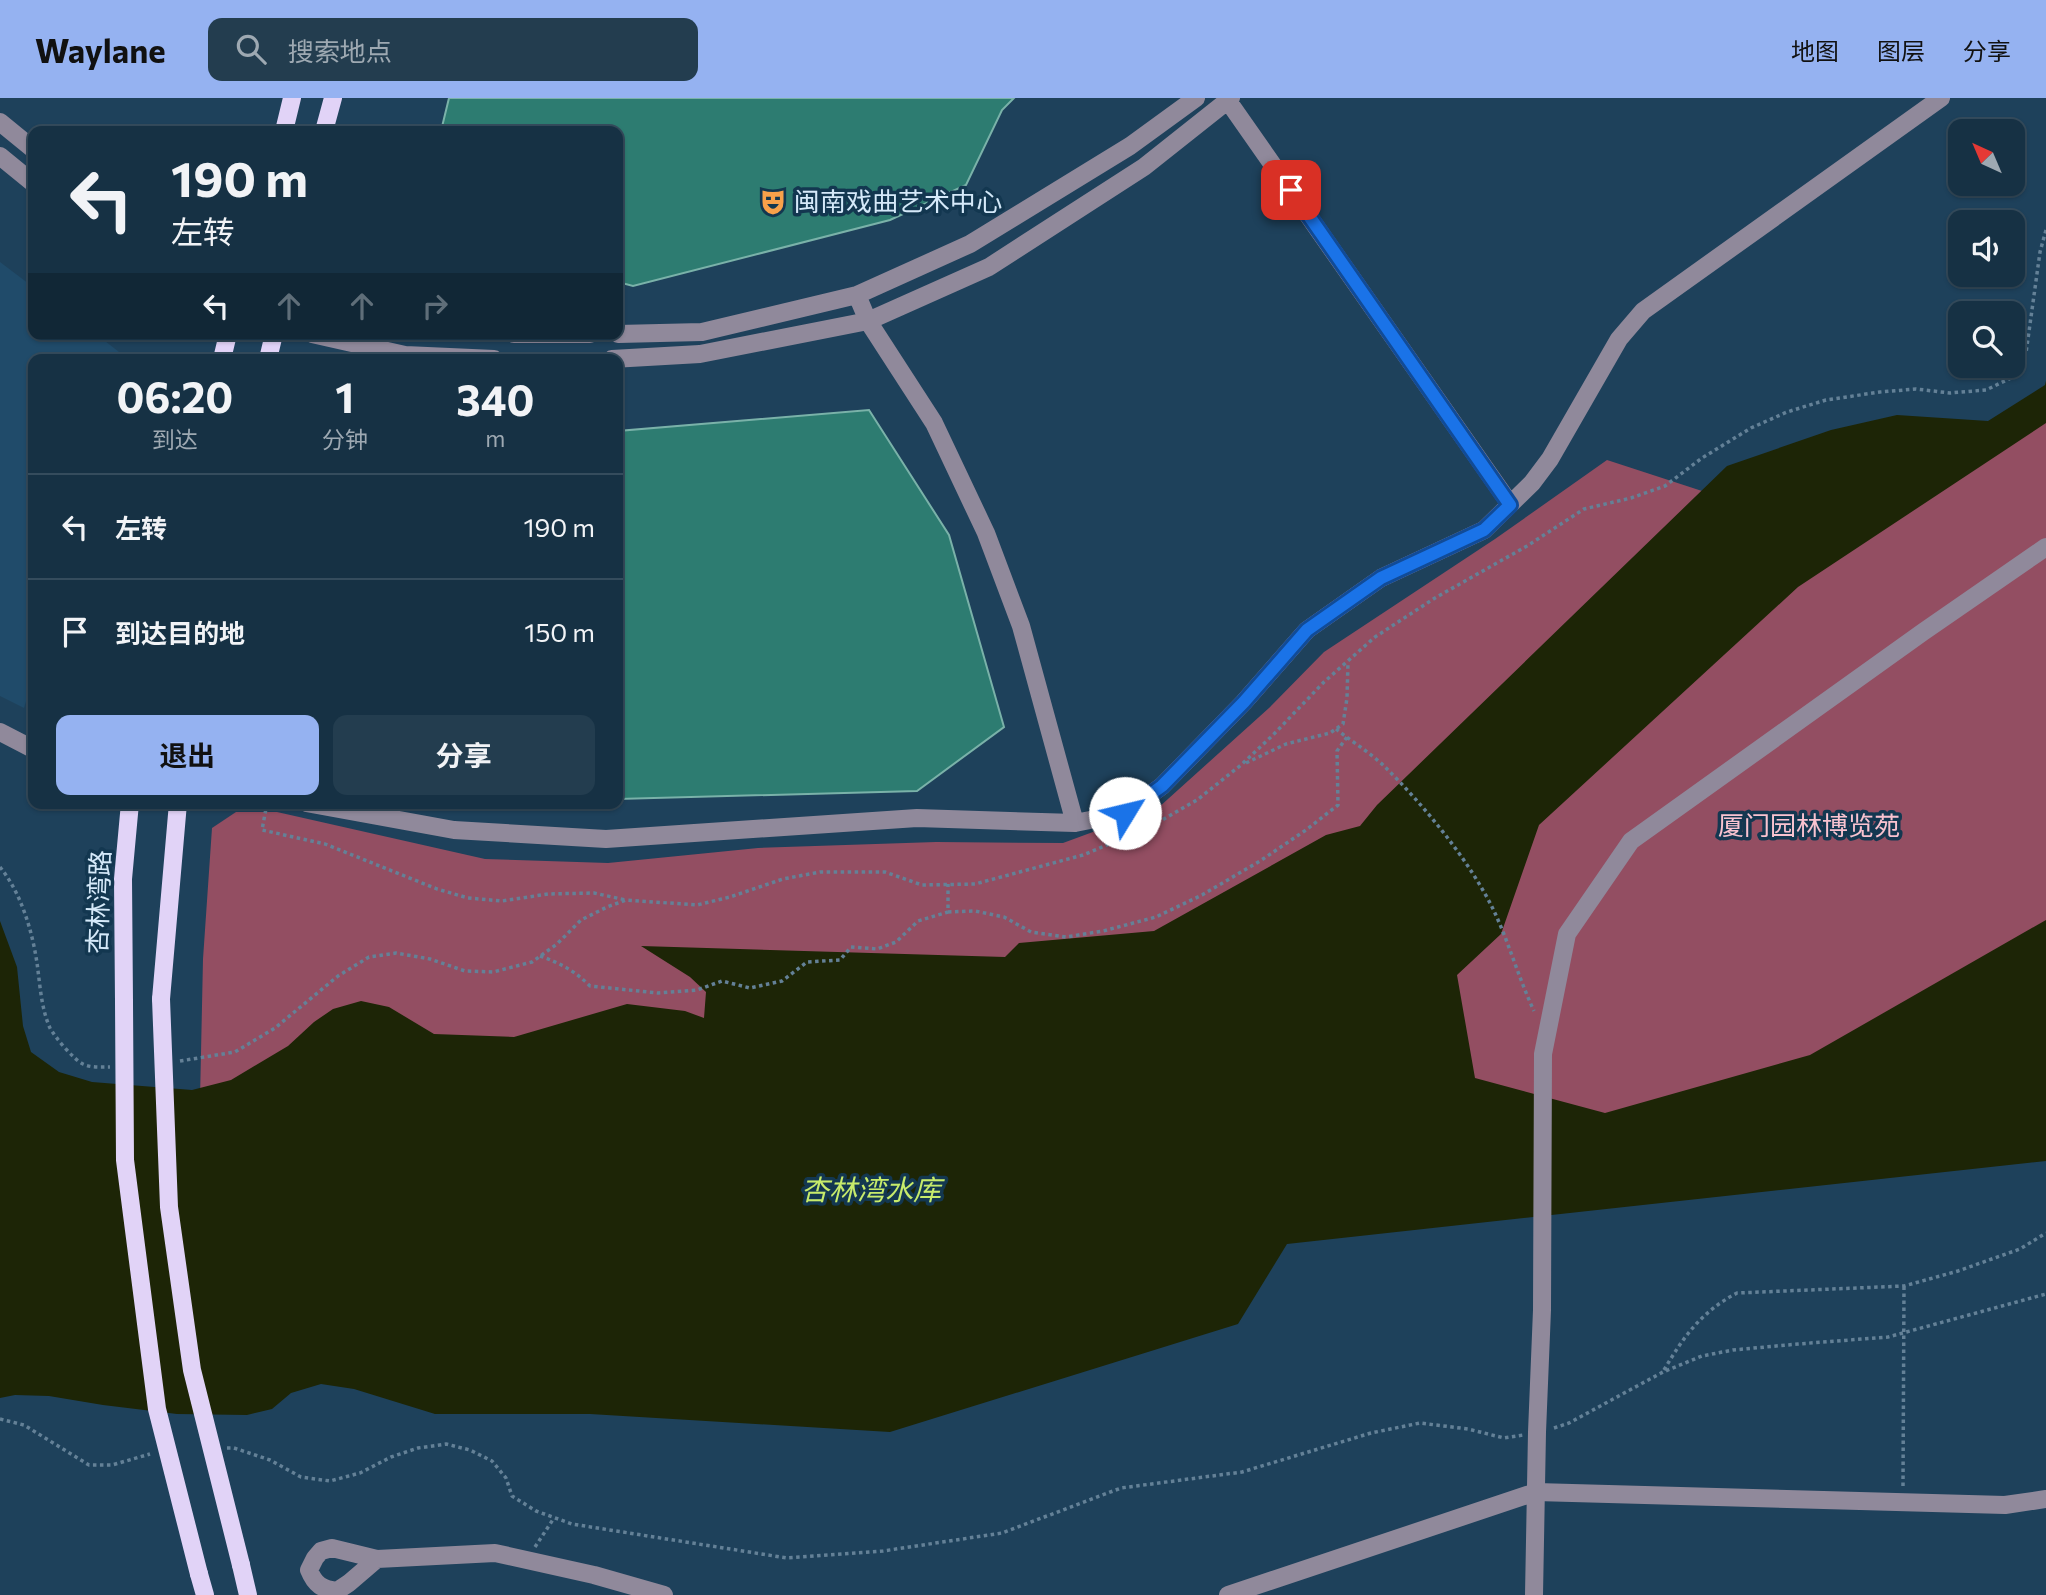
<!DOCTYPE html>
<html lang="zh">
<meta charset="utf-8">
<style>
body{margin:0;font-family:Commissioner,"Noto Sans SC",sans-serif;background:#233d4f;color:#f1f3f6;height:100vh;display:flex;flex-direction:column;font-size:26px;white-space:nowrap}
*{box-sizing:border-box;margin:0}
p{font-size:23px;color:#9ea9b2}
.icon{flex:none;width:38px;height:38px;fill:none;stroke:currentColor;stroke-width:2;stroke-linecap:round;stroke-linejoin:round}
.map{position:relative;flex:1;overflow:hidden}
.sheet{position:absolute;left:28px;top:256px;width:595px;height:455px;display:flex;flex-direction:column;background:#163144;border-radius:14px;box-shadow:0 2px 5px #0004,0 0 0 2px #354c5d}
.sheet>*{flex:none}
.top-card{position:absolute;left:28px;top:28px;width:595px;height:214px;border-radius:14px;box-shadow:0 2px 5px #0004,0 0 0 2px #354c5d;background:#163144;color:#f1f3f6;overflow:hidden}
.needle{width:46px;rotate:316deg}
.fabs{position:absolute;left:1948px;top:21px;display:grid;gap:14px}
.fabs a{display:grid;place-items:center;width:77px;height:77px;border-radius:14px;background:#163144;box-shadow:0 2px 5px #0004,0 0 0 2px #354c5d;font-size:35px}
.pin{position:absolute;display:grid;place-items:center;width:60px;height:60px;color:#fff;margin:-30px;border-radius:14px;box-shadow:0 4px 10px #0006}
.me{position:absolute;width:77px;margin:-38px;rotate:54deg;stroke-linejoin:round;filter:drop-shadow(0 0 5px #0008)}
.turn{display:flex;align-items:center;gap:24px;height:147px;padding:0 28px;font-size:32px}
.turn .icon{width:91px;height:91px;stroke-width:2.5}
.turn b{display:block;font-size:49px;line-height:60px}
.lanes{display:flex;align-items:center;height:66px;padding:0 28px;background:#0003;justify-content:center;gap:35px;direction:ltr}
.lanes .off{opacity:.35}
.eta{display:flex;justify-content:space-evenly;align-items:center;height:119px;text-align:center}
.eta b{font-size:42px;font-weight:700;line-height:49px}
.primary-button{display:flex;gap:14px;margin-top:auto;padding:14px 28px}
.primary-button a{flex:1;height:80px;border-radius:14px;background:#95b2f1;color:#111;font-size:28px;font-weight:700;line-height:80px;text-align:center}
.primary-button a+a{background:#233d4f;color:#f1f3f6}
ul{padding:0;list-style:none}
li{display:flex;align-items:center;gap:21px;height:105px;padding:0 28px;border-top:2px solid #354c5d}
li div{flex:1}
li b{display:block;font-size:26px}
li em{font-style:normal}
header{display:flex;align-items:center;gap:42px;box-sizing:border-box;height:98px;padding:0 35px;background:#95b2f1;color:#111}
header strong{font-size:33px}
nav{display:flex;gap:38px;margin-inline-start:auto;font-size:24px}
.search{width:490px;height:63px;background:#233d4f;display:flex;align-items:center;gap:18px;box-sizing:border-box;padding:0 24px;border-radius:14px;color:#9ea9b2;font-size:26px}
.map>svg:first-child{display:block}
</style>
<header>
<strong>Waylane</strong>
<div class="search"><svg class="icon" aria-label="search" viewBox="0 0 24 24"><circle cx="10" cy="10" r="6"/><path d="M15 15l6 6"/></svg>搜索地点</div>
<nav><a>地图</a><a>图层</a><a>分享</a></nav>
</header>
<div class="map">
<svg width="2046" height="1497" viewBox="0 0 2046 1497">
<rect width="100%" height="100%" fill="#1e415b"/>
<path fill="#204b6a" d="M0 164 33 189V236H96L128 261H33V581L24 610 0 598Z"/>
<path fill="#934e62" d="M2046 300V879L1677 1051 1460 1072 1386 812 1759 441Z
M1607 362 1745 407 1380 789 990 924 200 1002 203 861 212 730 236 714H277L485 761 608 765 758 750 936 744 1063 745 1158 710 1269 610 1324 554 1495 441Z"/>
<path fill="#1d2506" d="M2046 283V325L1798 489 1539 727 1501 836 1457 877 1475 980 1605 1015 1810 957 2046 822V1063L1287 1146 1238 1226 890 1334 590 1316H435L354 1291 321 1286 291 1295 272 1311 247 1317 177 1316 103 1307 49 1298 15 1297 0 1300V823L17 869 23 928 31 954 59 974 92 984 192 992 231 982 288 948 314 924 333 911 361 903 389 909 434 936 514 939 627 906 685 913 704 920 706 894 690 879 641 848 1005 859 1019 845 1154 833 1326 737 1360 728 1377 707 1727 368 1831 332 1897 317 1988 323 2045 287Z"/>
<path fill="#2d7c71" stroke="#7ab2a9" stroke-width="2" d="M449 0H1014L1002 12 966 87 890 122 633 188 618 184V33H441Z
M869 312 949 437 1004 629 917 693 618 701V333Z"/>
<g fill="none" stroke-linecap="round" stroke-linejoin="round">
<path stroke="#648197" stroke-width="3.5" stroke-dasharray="3.5 3.5" stroke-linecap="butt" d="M1336 631C1351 643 1369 654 1383 667 1423 706 1470 763 1494 813 1509 845 1519 881 1534 913
M1246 665 1286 646 1330 635 1343 626 1347 600 1348 564
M267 705 262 732 325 746 437 791 468 800 502 803 548 796 594 795 626 802
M0 769C21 795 32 832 37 865 40 886 41 910 50 930 54 938 74 962 83 966 91 970 101 969 110 969
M948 814 975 813 1004 819 1031 834 1066 839 1103 833 1156 819 1202 797 1260 763 1306 732 1338 707 1337 653 1347 639
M540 858C560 865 575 873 590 888L658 895 697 892 722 883 750 890 782 883 807 864 840 862 851 849 877 851 896 844 918 823 948 814V786
M180 963 235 954 275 930 338 878 369 859 396 855 430 861 465 873 493 874 532 864 557 846 581 822 607 809 626 802 697 807 730 799 783 781 820 774H885L922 787 975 786 1083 757 1150 729 1197 702 1241 667 1273 637 1324 584 1375 539 1435 500 1527 448 1584 411 1631 400 1665 388 1702 360 1751 330 1787 314 1826 302 1880 294 1916 291 1950 295 1986 292 2013 279 2026 255 2040 154 2046 132
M1664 1272C1684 1238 1701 1214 1737 1195L1904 1188 1958 1173 2020 1151 2046 1135
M0 1321 24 1327 89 1367H112L150 1356
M1554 1330 1569 1325 1663 1274 1702 1258 1733 1252 1798 1246 1888 1239 2046 1196
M227 1350H234L270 1362 301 1379 330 1383 360 1375 391 1359 418 1350 446 1346 470 1352 492 1363 506 1380 512 1398 536 1413 572 1426 787 1460 883 1453 1002 1435 1121 1390 1242 1374 1371 1335 1420 1325 1468 1331 1504 1340 1523 1337
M1903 1388 1904 1188
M535 1449 554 1420"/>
<path stroke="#90899b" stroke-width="18" d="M1226 0 1510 406
M0 24 33 51
M0 58 33 85
M857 197 868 223 934 325 986 435 1021 528 1075 725
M312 236 405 257 494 261
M514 236H590
M618 236 702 234 857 197 970 146 1130 48 1196 0
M612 261 700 256 868 223 989 169 1144 69 1231 0
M0 634 33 651
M306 705 454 732 606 741 917 720 1075 725 1125 715 1162 688 1244 604 1307 532 1381 480 1484 432 1532 385 1550 361 1619 241 1643 213 1941 0
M377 1461 349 1485 337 1493C322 1491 315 1487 309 1472L315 1460 321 1453 332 1450 377 1461 495 1455 594 1477 664 1497
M1228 1497 1536 1394 2005 1407 2046 1401
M1534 1497 1537 1334 1542 1212 1543 956 1567 836 1631 743 1923 534 2046 449"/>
<path stroke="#e1d3f7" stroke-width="18" d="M284 33 292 0
M324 33 333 0
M222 261 228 236
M268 261 274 236
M161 901 178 705
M124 904 123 781 130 705
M241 1467 248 1497
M199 1476 205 1497"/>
<path stroke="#e1d3f7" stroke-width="18" d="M161 901 169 1109 192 1272 241 1467
M124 904 125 1062 157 1311 199 1476"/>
</g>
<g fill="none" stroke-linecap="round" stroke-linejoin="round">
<g stroke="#114b97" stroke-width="18">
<path id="route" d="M1125 715 1162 688 1244 604 1307 532 1381 480 1484 432 1510 407 1291 92"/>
</g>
<use href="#route" stroke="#1a73e8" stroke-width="12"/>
</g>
<defs>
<g id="theatre-bare" transform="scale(2.1)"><path d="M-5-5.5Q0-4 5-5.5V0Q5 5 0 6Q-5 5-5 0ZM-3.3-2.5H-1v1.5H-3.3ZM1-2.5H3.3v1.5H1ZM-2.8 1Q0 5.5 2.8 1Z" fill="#f8a14a" stroke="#133750" stroke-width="2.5" paint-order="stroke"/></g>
</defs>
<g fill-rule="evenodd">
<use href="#theatre-bare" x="773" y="104"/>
</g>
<g text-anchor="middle" stroke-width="7" stroke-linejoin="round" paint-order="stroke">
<g font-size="26" fill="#d5e9f9" stroke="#133750" text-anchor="start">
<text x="794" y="113">闽南戏曲艺术中心</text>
</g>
<g font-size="26" fill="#f9c3d0" stroke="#133750">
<text x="1809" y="737">厦门园林博览苑</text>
</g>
<g font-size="26" fill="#d5e9f9" stroke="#133750">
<text transform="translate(99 804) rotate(-88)" y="9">杏林湾路</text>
</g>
<g font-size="28" font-style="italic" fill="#c7eb6b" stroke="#133750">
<text x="871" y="1102">杏林湾水库</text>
</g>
</g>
</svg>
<div class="fabs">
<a><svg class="needle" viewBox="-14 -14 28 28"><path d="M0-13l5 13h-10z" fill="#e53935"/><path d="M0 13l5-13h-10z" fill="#9ea9b2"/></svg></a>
<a><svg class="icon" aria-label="sound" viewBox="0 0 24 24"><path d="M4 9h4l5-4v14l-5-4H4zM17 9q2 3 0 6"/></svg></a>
<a><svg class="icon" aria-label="search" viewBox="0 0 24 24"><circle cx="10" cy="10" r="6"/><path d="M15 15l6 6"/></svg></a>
</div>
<div class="pin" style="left:1291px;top:92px;background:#d93025"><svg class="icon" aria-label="arrive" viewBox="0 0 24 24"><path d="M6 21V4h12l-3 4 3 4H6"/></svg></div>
<svg class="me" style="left:1125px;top:715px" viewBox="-20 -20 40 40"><circle r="19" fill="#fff"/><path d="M0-13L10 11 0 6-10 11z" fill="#1a73e8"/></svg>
<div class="top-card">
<div class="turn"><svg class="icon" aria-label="left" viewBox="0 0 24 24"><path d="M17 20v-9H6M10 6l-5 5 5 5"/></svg><div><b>190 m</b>左转</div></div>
<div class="lanes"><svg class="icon" aria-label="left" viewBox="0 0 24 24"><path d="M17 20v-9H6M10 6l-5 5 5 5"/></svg><svg class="icon off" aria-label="ahead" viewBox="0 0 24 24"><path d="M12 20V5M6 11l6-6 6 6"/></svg><svg class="icon off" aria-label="ahead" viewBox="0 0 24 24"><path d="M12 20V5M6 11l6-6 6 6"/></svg><svg class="icon off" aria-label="right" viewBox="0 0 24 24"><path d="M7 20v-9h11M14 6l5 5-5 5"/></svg></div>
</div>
<section class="sheet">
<div class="eta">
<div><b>06:20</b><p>到达</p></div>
<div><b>1</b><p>分钟</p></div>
<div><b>340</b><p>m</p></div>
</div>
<ul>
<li><svg class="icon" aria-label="left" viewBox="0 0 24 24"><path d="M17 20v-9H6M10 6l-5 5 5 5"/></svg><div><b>左转</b></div><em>190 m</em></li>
<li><svg class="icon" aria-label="arrive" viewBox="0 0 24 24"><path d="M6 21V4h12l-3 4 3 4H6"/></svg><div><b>到达目的地</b></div><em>150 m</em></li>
</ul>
<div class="primary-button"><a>退出</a><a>分享</a></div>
</section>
</div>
